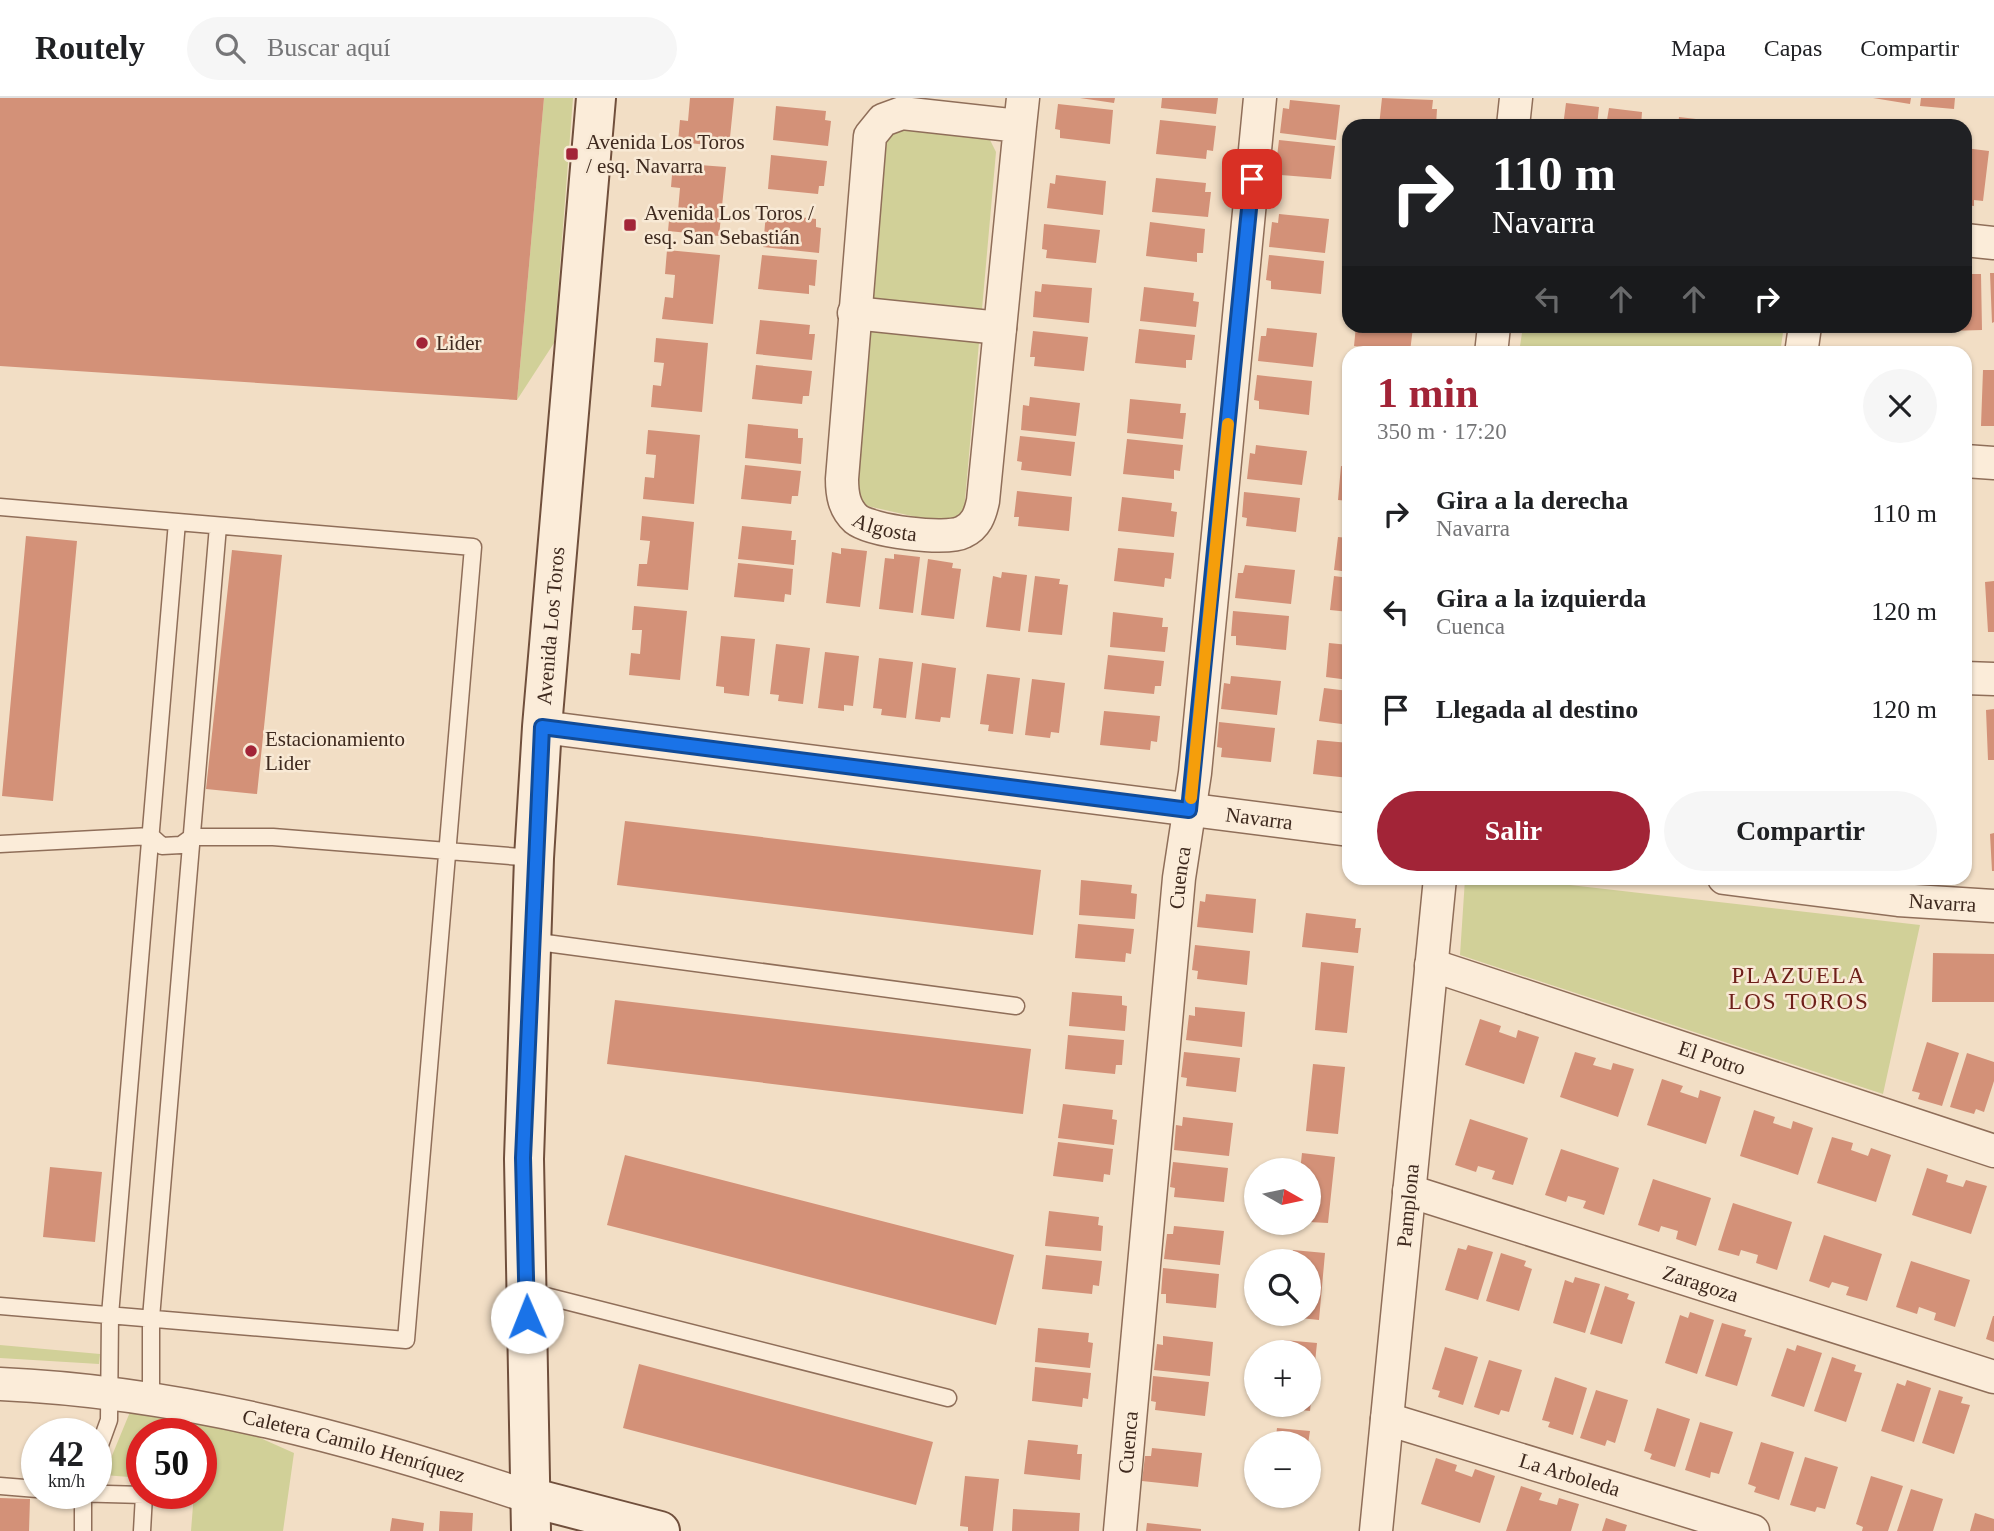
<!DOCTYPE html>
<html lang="es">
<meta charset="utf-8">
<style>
body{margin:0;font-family:Georgia,serif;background:#f6f6f6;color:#202124;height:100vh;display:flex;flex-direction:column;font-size:26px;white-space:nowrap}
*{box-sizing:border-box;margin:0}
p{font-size:23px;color:#757577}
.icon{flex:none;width:38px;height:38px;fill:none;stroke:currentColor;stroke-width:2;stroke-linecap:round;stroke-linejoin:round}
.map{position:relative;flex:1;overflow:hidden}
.drawer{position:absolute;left:1342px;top:248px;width:630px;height:539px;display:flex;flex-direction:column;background:#fff;border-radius:21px;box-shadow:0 2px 5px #0004}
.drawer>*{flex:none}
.top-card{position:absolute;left:1342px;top:21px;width:630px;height:214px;border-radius:21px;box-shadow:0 2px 5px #0004;background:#202124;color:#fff;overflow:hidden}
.needle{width:46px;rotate:99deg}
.fabs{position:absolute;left:1244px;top:1060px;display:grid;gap:14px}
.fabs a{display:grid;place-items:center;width:77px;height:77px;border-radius:50%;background:#fff;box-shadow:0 2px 5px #0004;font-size:35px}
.speed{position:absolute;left:21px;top:1320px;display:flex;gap:14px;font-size:35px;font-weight:700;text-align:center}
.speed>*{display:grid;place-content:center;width:91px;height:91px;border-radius:50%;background:#fff;box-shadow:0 2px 5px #0004;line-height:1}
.speed small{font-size:18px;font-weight:400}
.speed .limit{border:10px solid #d22;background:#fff;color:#111}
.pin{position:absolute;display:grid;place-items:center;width:60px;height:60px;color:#fff;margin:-30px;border-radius:14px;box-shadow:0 4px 10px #0006}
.me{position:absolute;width:77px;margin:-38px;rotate:359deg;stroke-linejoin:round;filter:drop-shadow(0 0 5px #0008)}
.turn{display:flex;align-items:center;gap:24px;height:147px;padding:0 35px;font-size:32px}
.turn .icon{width:91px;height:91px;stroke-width:2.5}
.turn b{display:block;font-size:49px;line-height:60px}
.lanes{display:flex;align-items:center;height:66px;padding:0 35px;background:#0003;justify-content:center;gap:35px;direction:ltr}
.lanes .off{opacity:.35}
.round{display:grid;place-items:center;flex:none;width:74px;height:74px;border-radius:37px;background:#f6f6f6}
.head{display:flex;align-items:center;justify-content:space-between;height:119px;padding:0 35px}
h1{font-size:42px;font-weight:600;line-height:52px;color:#a22437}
.action{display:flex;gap:14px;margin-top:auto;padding:14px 35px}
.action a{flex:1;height:80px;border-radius:42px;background:#a22437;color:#fff;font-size:28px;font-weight:600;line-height:80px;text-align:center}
.action a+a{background:#f6f6f6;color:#202124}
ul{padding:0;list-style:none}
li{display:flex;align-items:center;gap:21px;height:98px;padding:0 35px}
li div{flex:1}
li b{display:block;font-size:26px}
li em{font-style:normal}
header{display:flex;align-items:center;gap:42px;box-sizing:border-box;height:98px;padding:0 35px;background:#fff;border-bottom:2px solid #e0e0e0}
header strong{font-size:33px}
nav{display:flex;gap:38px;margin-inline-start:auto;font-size:24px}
.search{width:490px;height:63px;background:#f6f6f6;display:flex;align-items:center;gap:18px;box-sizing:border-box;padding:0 24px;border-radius:38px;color:#757577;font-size:26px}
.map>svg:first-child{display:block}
</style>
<header>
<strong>Routely</strong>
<div class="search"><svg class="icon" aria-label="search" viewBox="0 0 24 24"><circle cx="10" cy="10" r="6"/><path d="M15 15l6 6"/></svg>Buscar aquí</div>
<nav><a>Mapa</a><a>Capas</a><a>Compartir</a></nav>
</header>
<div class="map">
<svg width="1994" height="1433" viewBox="0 0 1994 1433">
<rect width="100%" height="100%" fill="#f2dec5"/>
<path fill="#d1d098" d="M544 0H573L554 245 517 302Z
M897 29 987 36 996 54 964 413 947 426 863 407 849 381 877 48Z
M1523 228H1784L1780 255H1519Z
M1465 781H1517L1920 827 1883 996 1460 857Z
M0 1247 100 1256 99 1266 0 1260Z
M130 1314 247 1334 294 1355 283 1433H191L194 1395H201V1335H142V1380L104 1377Z"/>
<path fill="#d39178" d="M0 0H544L517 302 0 268Z
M690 0H734L729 49 678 44 680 22 688 23Z
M1080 0H1115L1114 5Z
M1162 0H1218L1216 16 1161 10Z
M1382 0 1433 2 1432 11H1437L1436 28H1379Z
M1873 0H1911L1910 6Z
M1921 0H1955L1954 11 1920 8Z
M1290 2 1340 7 1336 42 1280 35 1283 10 1289 11Z
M1566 5 1599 9 1597 28H1563Z
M1058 6 1113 12 1110 46 1060 40V32L1055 31Z
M776 8 826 13 825 22 831 23 828 48 773 42Z
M1609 10 1642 14 1641 28H1606Z
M1679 19 1713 23 1712 28H1678Z
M1160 22 1216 28 1213 53 1207 52 1206 61 1156 56Z
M1279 42 1335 48 1331 81 1281 77 1282 68 1276 67Z
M1965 50 1989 53 1983 103 1974 102V108L1965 107Z
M771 57 827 63 824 88H819L818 96 768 91Z
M673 65 726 69 719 138 668 133 670 112 678 113 680 90 671 89Z
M1056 77 1106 83 1103 117 1047 110 1050 85 1055 86Z
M1156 80 1206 85 1205 94H1211L1208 119 1152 114Z
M766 115 816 121V129L821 130 819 155 763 149Z
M1279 116 1329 121 1325 155 1269 149 1272 124 1278 125Z
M1150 124 1205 131 1203 155H1197V164L1146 158Z
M1044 126 1100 132 1096 165 1046 160 1047 152 1042 151Z
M667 152 720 157 713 226 662 221 665 199 673 200 675 177 665 176Z
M762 157 817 162 815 188 809 187V196L758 191Z
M1269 157 1324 163 1321 196 1271 191V183L1266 182Z
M1990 175H1994V224L1992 225Z
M1965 176H1981L1982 232 1948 233V228H1965Z
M1042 186 1092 190 1089 225 1033 219 1035 193 1041 194Z
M1144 189 1194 195 1193 203 1199 204 1196 229 1140 223Z
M760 222 810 227 809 236H815L812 262 756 256Z
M1356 228 1413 229 1410 254 1354 248Z
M1267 230 1317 235 1313 269 1258 263 1261 238H1266Z
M1139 231 1195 237 1192 262H1186V270L1135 265Z
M1033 233 1088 239 1084 273 1034 268 1035 259H1030Z
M656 240 708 245 702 314 651 309 653 287 661 288 664 265 654 264Z
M756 267 812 273 809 298H803L802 306 752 301Z
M1965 271H1969L1967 304H1965Z
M1983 272H1994V328H1981Z
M1257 277 1312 283 1309 317 1259 311V303L1254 302Z
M1030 299 1080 305 1076 338 1021 332 1023 307 1029 308Z
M1130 301 1181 306 1180 315H1186L1183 341 1127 335Z
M1347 322H1349V358L1344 357Z
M748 326 798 331V340H803L801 366 745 360Z
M648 332 700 337 694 406 643 401 645 379 654 380 656 357 646 356Z
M1020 338 1075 344 1071 378 1021 372 1022 364 1017 363Z
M1127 341 1183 347 1180 373 1174 372V381L1123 376Z
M1256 347 1307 353 1302 387 1247 381 1250 355 1255 356Z
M745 367 801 373 798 398H792L791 406 741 401Z
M1341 368 1349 369V403L1338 402Z
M1017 393 1072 399 1069 433 1018 428 1019 419H1014Z
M1244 394 1300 400 1296 434 1246 428 1247 420 1242 419Z
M1122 399 1172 405 1171 413 1177 414 1174 439 1118 433Z
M642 418 694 424 688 492 637 488 639 466H647L650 443 640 442Z
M742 428 792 433 791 442H796L794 467 738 461Z
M26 438 77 443 53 703 2 698Z
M1338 439 1349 440V474L1334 472Z
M841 450 867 453 860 509 826 505 832 454 841 456Z
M1118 450 1174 455 1171 481 1165 480 1164 489 1114 483Z
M232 452 282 457 257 696 206 691Z
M894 456 920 459 913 515 879 511 885 460 894 461Z
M928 461 953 465 952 470 961 471 954 521 921 517Z
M738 465 793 471 791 497 785 496 784 504 734 499Z
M1245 467 1295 472 1291 506 1235 500 1238 475H1243Z
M1002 474 1027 477 1020 533 986 529 993 478 1001 480Z
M1035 478 1060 481 1059 486 1068 487 1062 537 1028 534Z
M1334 478 1349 480V514L1330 512Z
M1994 483V534H1988L1985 484Z
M634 508 687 513 680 582 629 577 631 555 640 556 642 532H632Z
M1233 513 1289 518 1286 552 1236 547V538H1231Z
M1113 514 1163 520 1162 529H1168L1165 554 1110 549Z
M721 538 755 541 749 598 724 595V589L716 588Z
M1329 545 1349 547V582L1326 579Z
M776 546 810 550 803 606 778 603 779 597 770 596Z
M825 554 859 558 853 608 844 607V613L818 610Z
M1108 557 1164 563 1161 588H1155L1154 596 1104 591Z
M879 560 913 564 906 620 881 617 882 611 873 610Z
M922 565 956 570 950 620 941 619 940 624 915 621Z
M987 576 1020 580 1013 636 988 633 989 627 980 626Z
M1231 578 1281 583 1277 617 1221 611 1224 585 1230 586Z
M1032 581 1065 585 1059 635 1051 634 1050 640 1025 637Z
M1324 590 1349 593V627L1319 623Z
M1994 611V662H1988L1986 612Z
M1104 613 1160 618 1157 644 1151 643 1150 652 1100 647Z
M1219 624 1275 630 1271 664 1221 659 1222 650 1217 649Z
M1317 642 1349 645V680L1313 676Z
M625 723 1041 772 1033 837 617 787Z
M1965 734H1969L1967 762H1965Z
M1994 735V773H1992L1990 736Z
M1081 782 1132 787 1131 795 1137 796 1135 821 1079 817Z
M1206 796 1256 801 1253 835 1197 829 1200 803 1205 804Z
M1306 815 1356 821 1355 830H1361L1358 855 1302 849Z
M1078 826 1134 831 1131 856 1126 855 1125 864 1075 860Z
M1195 847 1250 853 1247 887 1197 881 1198 873 1192 872Z
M1933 855 1994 856V904H1932Z
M1321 864 1354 868 1347 935 1315 932Z
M1072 894 1122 898V907L1127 908 1125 933 1069 928Z
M615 902 1031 951 1023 1016 607 966Z
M1195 909 1245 914 1242 949 1186 942 1189 917 1195 918Z
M1480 921 1501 928 1499 934 1516 940 1518 932 1539 939 1524 986 1465 967Z
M1068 937 1124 942 1122 967H1116L1115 976 1065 971Z
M1927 944 1959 955 1942 1008 1918 1001 1920 995 1912 993Z
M1184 954 1240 960 1236 994 1186 988 1187 980 1181 979Z
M1575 954 1596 960 1593 967 1611 972 1613 965 1634 971 1618 1019 1560 999Z
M1967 955 1994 964V983L1984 1014 1976 1011 1974 1016 1950 1009Z
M1313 966 1345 969 1338 1036 1306 1033Z
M1662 981 1683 988 1680 994 1698 1000 1700 992 1721 999 1706 1046 1647 1027Z
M1063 1006 1113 1012 1112 1021 1117 1022 1114 1047 1058 1040Z
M1754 1012 1775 1019 1773 1025 1791 1031 1793 1023 1813 1030 1798 1077 1740 1058Z
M1183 1019 1233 1025 1229 1058 1174 1052 1176 1027 1182 1028Z
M1470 1021 1528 1040 1513 1087 1492 1081 1495 1073 1478 1068 1476 1074 1455 1067Z
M1832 1039 1853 1045 1851 1052 1868 1058 1871 1050 1891 1057 1876 1104 1817 1085Z
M1058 1044 1113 1051 1110 1077 1104 1076 1103 1084 1053 1078Z
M1561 1051 1619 1070 1604 1117 1583 1110 1586 1103 1568 1098 1566 1104 1545 1097Z
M1302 1055 1335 1059 1328 1125 1309 1124V1073H1300Z
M625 1057 1014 1157 996 1227 607 1127Z
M1173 1064 1228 1070 1224 1104 1174 1099 1175 1090 1170 1089Z
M50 1069 102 1074 95 1144 43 1139Z
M1927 1070 1948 1077 1946 1084 1963 1089 1966 1082 1987 1088 1971 1136 1912 1117Z
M1653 1081 1711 1100 1696 1148 1676 1141 1678 1133 1661 1128 1659 1134 1638 1127Z
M1733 1105 1792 1124 1777 1172 1756 1165 1758 1157 1741 1152 1739 1158 1718 1152Z
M1049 1113 1099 1119 1098 1127 1103 1128 1101 1153 1045 1148Z
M1174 1128 1224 1133 1220 1167 1164 1161 1167 1136H1173Z
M1824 1137 1882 1156 1867 1203 1846 1197 1849 1189 1832 1184 1829 1190 1809 1183Z
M1468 1147 1493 1154 1478 1202 1445 1192 1458 1150 1466 1152Z
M1293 1152 1325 1155 1319 1222 1282 1218 1309 1216V1164H1291Z
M1501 1155 1526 1163 1524 1168 1532 1171 1519 1213 1486 1203Z
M1046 1157 1102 1163 1099 1188 1093 1187 1092 1196 1042 1191Z
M1911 1163 1970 1182 1955 1229 1934 1222 1936 1215 1919 1209 1917 1216 1896 1209Z
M1163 1170 1219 1176 1216 1210 1166 1205V1196H1161Z
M1575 1179 1600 1186 1585 1235 1553 1225 1565 1182 1573 1185Z
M1605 1188 1629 1196 1627 1201 1635 1204 1622 1246 1590 1236Z
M1690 1214 1714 1222 1697 1276 1665 1265 1680 1217 1688 1220Z
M1993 1218H1994V1244L1986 1241Z
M1722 1225 1746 1232 1744 1238 1752 1240 1737 1288 1705 1278Z
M1038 1230 1089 1235 1088 1244 1093 1245 1090 1270 1035 1264Z
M1163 1238 1213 1244 1210 1278 1154 1272 1157 1246 1163 1247Z
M1284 1242 1317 1245 1310 1313 1273 1309 1309 1307V1255H1283Z
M1797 1247 1822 1255 1804 1309 1771 1298 1787 1250 1795 1253Z
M1445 1249 1478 1259 1463 1307 1438 1299 1440 1293 1432 1291Z
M1832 1259 1856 1267 1854 1273 1862 1275 1846 1324 1814 1313Z
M1489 1262 1522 1272 1509 1314 1501 1312 1499 1317 1474 1309Z
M639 1266 933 1344 916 1407 623 1330Z
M1035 1269 1091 1275 1088 1301 1083 1300 1082 1309 1032 1303Z
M1153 1278 1209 1284 1205 1318 1155 1312 1156 1304 1151 1303Z
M1555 1279 1587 1290 1573 1337 1548 1329 1550 1324 1542 1322Z
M1907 1282 1931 1290 1914 1344 1881 1333 1897 1285 1905 1288Z
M1596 1292 1628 1302 1615 1345 1607 1342 1605 1348 1580 1340Z
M1939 1292 1963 1299 1961 1305 1970 1307 1954 1356 1922 1345Z
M1657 1310 1690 1321 1675 1369 1650 1361 1652 1356 1644 1353Z
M1700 1324 1733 1334 1719 1376 1711 1374 1710 1380 1685 1372Z
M1277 1330 1310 1333 1308 1346H1275Z
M1028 1342 1078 1347 1077 1356H1082L1080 1382 1024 1376Z
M1761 1344 1794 1354 1779 1402 1754 1394 1756 1389 1748 1386Z
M1152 1350 1202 1355 1198 1389 1142 1383 1145 1358H1151Z
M1805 1359 1838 1369 1825 1411 1817 1409 1815 1414 1790 1407Z
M1436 1360 1457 1367 1455 1373 1472 1379 1475 1371 1495 1378 1480 1425 1421 1406Z
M965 1378 999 1381 993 1433H968V1429L960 1428Z
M1871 1378 1903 1388 1888 1433H1862L1863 1429 1856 1426Z
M1521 1388 1542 1395 1539 1402 1557 1407 1559 1400 1579 1406 1571 1433H1506Z
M1911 1391 1943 1401 1933 1433H1897Z
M0 1400 30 1401 29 1433H0Z
M1013 1411 1080 1415 1079 1433H1012Z
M440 1413 473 1415 472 1433H439Z
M1975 1415 1994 1421V1433H1970Z
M392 1420 424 1425 423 1433H390Z
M1606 1420 1627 1427 1625 1433H1602Z
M1147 1425 1201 1431V1433H1146Z"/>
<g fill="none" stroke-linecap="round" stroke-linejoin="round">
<g stroke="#8f6e59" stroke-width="19">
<path id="lane" d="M0 409 473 449 406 1242 0 1208
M0 746 151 738 162 748 181 747 192 739H273L534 760
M531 843 1016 908
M526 1193 948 1300
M151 1301V1220L218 428
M96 1358 109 1322 110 1217 177 424
M0 1388 37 1391
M70 1395 144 1397 142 1433
M83 1433V1395"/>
</g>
<g stroke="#8f6e59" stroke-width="35">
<g id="street">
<path id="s1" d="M1020 28 902 15 883 22 870 38 842 381C842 396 844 410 856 421 871 433 946 443 963 434 976 428 980 417 983 403L1020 28 1023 0"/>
<path d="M1513 28 1516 0"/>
<path d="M1965 142 1994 145"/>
<path d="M854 215 1000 230"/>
<path d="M1491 256 1494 228"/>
<path d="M1801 256 1805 228"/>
<path d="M1965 363 1994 365"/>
<path d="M1965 580 1994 581"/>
<path id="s2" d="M542 629 1349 732"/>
<path id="s3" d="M1724 780 1898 802 1994 808"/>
<path id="s4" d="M1431 867 1994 1053"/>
<path id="s5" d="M1409 1093 1994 1279"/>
<path id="s6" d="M0 1286C183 1294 356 1341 529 1399"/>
<path id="s7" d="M1387 1321 1753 1433"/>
<path id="s8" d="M1120 1433 1179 780 1195 675 1260 0"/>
<path id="s9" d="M1376 1433 1440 780"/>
</g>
</g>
<g stroke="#704f3c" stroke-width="42">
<g id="secondary">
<path d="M529 1399 660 1433"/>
<path id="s10" d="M531 1433 524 1061 534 760 542 629 596 0"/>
</g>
</g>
<use href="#lane" stroke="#fbecd9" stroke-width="16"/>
<use href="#street" stroke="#fbecd9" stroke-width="32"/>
<use href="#secondary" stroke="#fbecd9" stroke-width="38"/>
</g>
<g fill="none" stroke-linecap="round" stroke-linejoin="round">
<g stroke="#114b97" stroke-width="18">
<path id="route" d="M527 1219 523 1060 542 629 1189 712 1252 81"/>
</g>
<use href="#route" stroke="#1a73e8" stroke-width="12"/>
<path stroke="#f59e0b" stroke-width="12" d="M1191 700 1228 326"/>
</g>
<g fill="#a22437" stroke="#f8e9d5" stroke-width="2.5">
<rect x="565" y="49" width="14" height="14" rx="3.5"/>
<rect x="623" y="120" width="14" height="14" rx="3.5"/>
<circle cx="422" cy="245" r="7"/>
<circle cx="251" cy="653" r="7"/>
</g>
<g text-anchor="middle" stroke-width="5" stroke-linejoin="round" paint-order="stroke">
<g font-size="21" fill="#3e291e" stroke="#f8e9d5" text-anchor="start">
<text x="586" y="51">Avenida Los Toros<tspan x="586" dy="24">/ esq. Navarra</tspan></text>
<text x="644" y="122">Avenida Los Toros /<tspan x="644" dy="24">esq. San Sebastián</tspan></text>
<text x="436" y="252">Lider</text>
<text x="265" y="648">Estacionamiento<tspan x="265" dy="24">Lider</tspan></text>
</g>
<g font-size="21" fill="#3e291e" stroke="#f8e9d5">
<text dy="7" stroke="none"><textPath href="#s1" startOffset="578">Algosta</textPath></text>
<text dy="7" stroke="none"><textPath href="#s10" startOffset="906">Avenida Los Toros</textPath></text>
<text dy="7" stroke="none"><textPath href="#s2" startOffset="723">Navarra</textPath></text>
<text dy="7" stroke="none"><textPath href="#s8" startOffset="656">Cuenca</textPath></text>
<text dy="7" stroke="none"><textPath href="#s3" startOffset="220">Navarra</textPath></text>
<text dy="7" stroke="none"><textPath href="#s4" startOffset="296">El Potro</textPath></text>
<text dy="7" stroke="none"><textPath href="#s9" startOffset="327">Pamplona</textPath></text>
<text dy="7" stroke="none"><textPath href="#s5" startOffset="306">Zaragoza</textPath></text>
<text dy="7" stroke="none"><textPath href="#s8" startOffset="89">Cuenca</textPath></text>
<text dy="7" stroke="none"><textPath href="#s6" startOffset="360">Caletera Camilo Henríquez</textPath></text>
<text dy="7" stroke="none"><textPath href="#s7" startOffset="191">La Arboleda</textPath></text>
</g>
<g font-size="23" letter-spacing="2" fill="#6e201a" stroke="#f8e9d5">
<text x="1799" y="885">PLAZUELA<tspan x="1799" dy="26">LOS TOROS</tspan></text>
</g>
</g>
</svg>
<div class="fabs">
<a><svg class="needle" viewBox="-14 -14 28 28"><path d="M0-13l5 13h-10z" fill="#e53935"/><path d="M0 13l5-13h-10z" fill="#757577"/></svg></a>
<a><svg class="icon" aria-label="search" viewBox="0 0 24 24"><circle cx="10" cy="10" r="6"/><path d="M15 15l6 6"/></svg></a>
<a>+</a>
<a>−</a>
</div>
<div class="speed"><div>42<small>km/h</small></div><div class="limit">50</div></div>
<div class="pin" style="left:1252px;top:81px;background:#d93025"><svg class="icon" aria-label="arrive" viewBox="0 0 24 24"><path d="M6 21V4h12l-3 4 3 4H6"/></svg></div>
<svg class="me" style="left:527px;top:1219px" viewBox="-20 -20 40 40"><circle r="19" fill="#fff"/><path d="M0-13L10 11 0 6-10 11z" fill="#1a73e8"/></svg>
<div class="top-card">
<div class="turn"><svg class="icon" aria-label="right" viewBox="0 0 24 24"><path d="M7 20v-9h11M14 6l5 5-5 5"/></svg><div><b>110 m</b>Navarra</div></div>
<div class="lanes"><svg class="icon off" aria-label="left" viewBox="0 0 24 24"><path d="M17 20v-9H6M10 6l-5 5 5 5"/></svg><svg class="icon off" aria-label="ahead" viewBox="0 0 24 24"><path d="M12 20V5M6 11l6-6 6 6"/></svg><svg class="icon off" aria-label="ahead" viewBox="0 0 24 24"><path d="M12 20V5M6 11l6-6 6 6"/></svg><svg class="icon" aria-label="right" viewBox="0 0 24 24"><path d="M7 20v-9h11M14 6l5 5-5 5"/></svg></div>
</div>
<section class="drawer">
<div class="head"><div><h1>1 min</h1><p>350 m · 17:20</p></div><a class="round"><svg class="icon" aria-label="close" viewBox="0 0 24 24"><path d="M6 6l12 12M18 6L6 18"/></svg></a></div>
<ul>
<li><svg class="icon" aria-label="right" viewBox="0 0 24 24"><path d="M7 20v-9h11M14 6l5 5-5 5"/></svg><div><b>Gira a la derecha</b><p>Navarra</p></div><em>110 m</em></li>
<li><svg class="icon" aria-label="left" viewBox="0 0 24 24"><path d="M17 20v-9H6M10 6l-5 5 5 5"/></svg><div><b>Gira a la izquierda</b><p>Cuenca</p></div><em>120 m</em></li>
<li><svg class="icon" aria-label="arrive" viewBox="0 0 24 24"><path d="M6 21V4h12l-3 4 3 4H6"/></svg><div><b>Llegada al destino</b></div><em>120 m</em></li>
</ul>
<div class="action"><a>Salir</a><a>Compartir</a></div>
</section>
</div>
